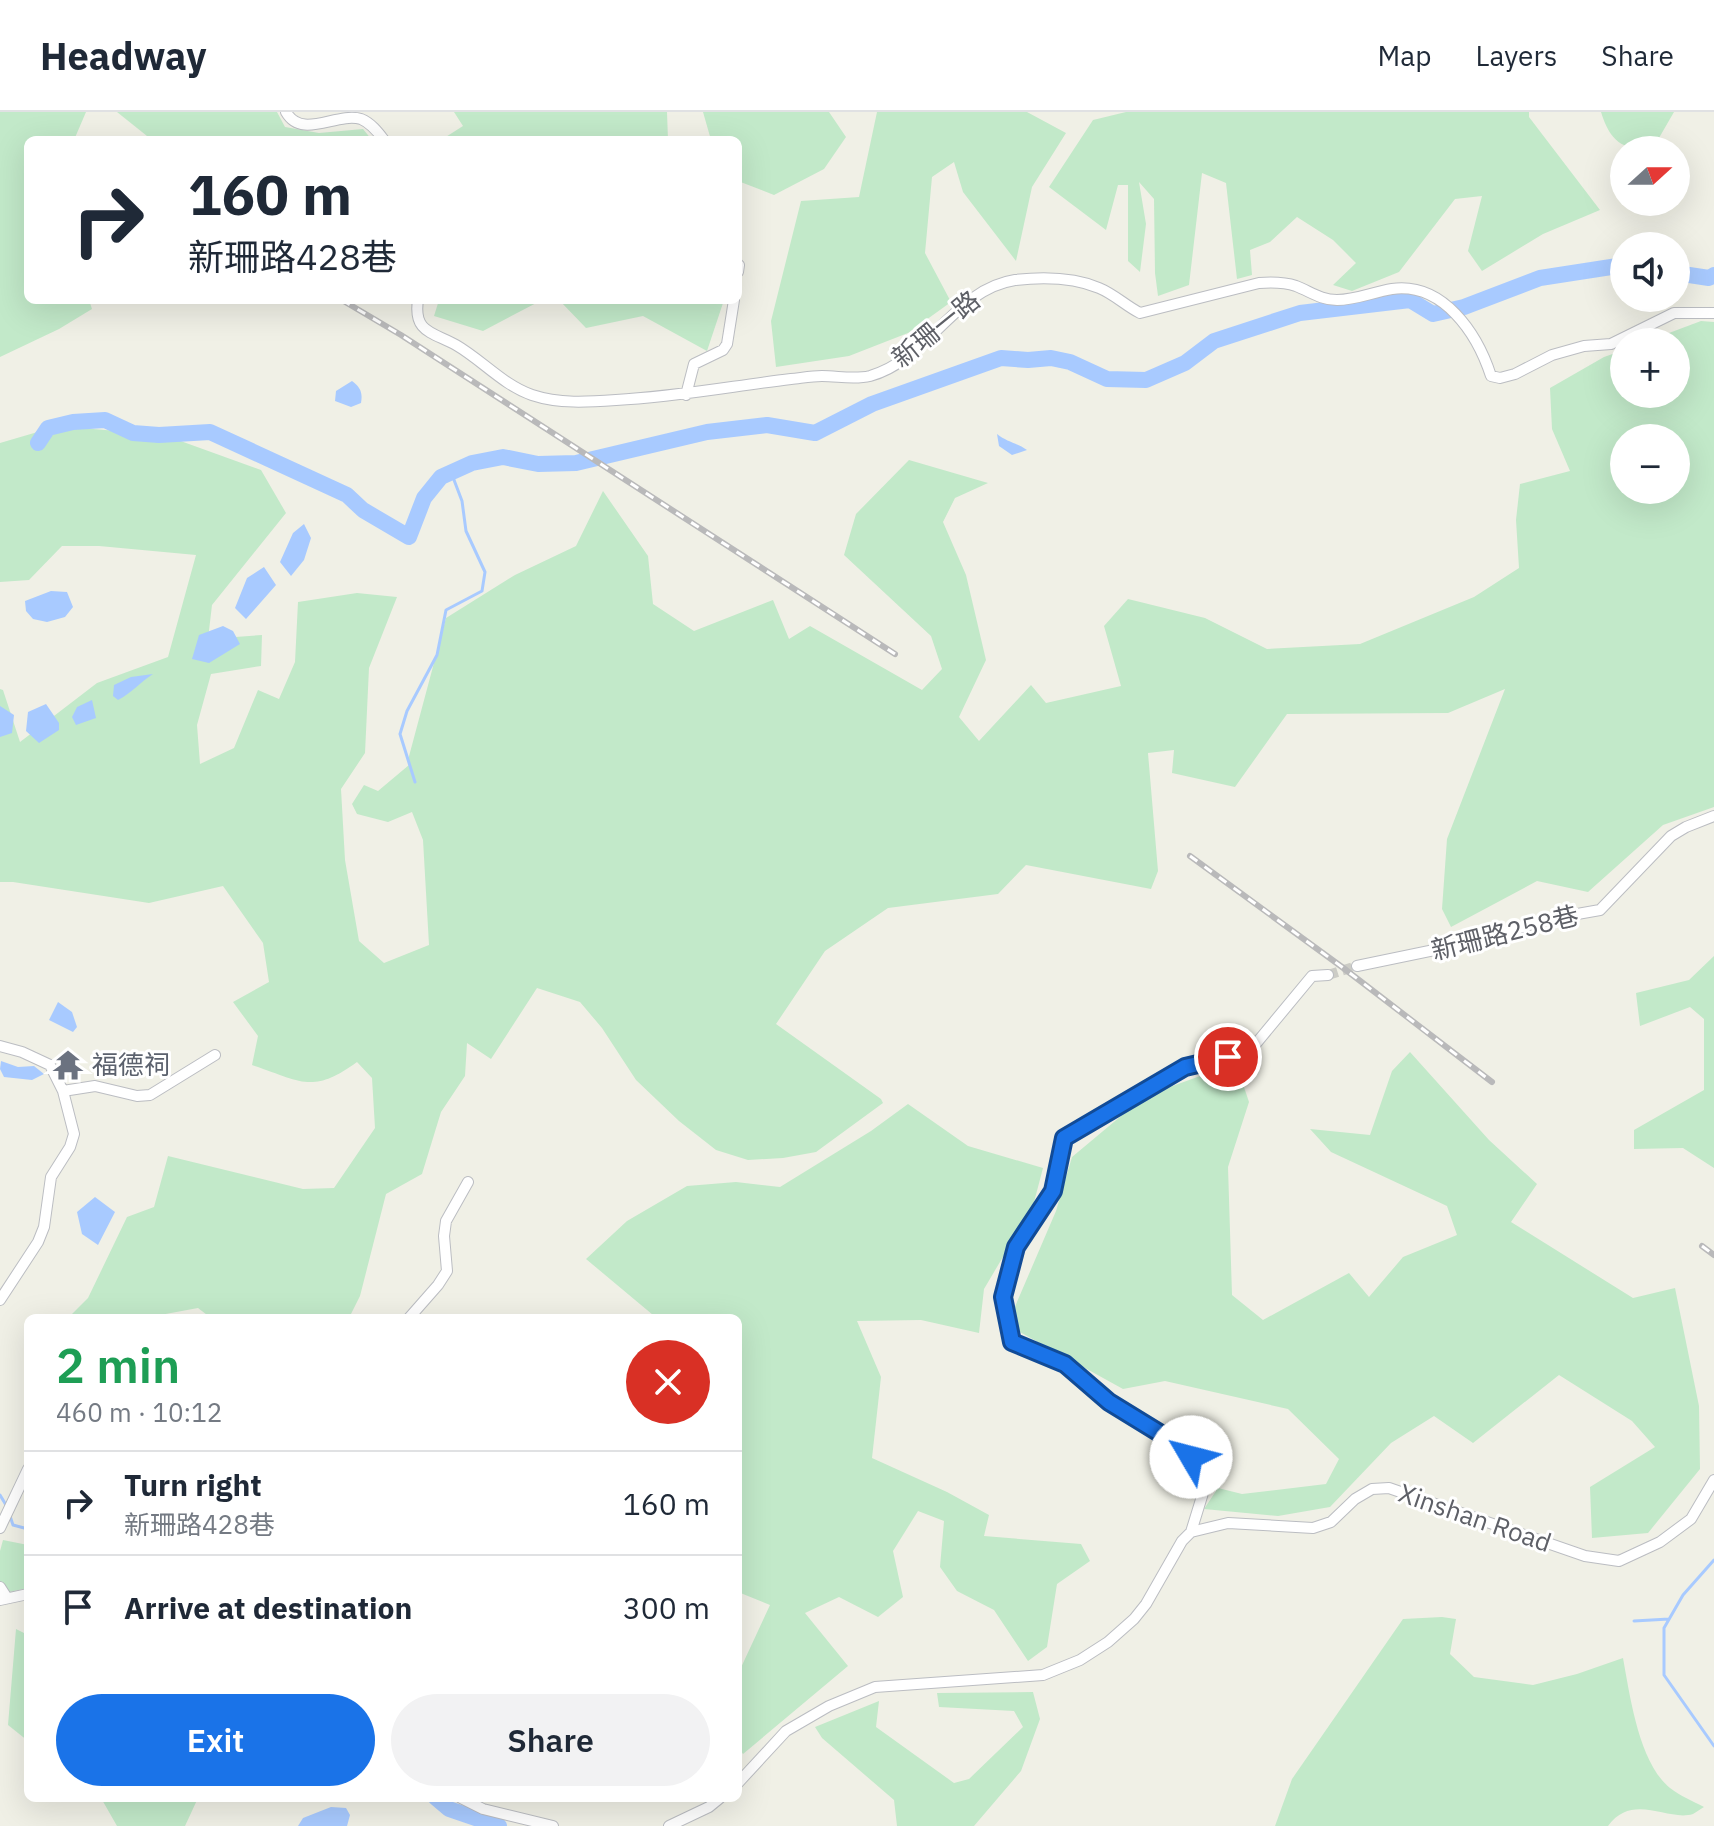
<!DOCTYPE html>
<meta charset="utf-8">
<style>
body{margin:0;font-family:"IBM Plex Sans","Noto Sans TC",sans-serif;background:#f2f2f3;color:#1f2937;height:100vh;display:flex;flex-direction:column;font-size:30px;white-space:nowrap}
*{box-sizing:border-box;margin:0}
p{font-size:26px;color:#747a83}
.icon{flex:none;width:44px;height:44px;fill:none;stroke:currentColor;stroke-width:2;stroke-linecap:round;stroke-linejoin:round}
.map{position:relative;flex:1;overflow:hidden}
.sheet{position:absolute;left:24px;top:1202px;width:718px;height:488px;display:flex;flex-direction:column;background:#fff;border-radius:12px;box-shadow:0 8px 32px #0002}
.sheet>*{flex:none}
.top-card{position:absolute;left:24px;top:24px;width:718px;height:168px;border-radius:12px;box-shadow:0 8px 32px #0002;background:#fff;color:#1f2937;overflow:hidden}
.needle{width:52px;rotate:69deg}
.buttons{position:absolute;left:1610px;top:24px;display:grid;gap:16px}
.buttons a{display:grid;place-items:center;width:80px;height:80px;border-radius:50%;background:#fff;box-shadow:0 8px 32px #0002;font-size:40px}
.pin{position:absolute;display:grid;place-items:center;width:68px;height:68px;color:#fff;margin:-34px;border:4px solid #fff;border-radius:50%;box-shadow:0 2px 8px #0007}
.me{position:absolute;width:88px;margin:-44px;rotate:307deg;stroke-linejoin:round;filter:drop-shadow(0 0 6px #0008)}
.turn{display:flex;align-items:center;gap:28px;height:168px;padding:0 32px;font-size:36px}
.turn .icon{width:104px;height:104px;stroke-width:2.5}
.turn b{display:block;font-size:56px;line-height:68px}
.round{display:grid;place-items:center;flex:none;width:84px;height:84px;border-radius:42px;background:#f2f2f3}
.summary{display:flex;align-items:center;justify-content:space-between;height:136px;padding:0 32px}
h1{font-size:48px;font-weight:600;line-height:60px;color:#1e9e55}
.action{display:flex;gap:16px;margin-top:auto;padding:16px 32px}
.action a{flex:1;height:92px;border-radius:48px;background:#1a73e8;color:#fff;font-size:32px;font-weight:600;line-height:92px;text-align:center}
.action a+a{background:#f2f2f3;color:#1f2937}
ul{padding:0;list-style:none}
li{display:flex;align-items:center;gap:24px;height:104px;padding:0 32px;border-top:2px solid #e0e1e3}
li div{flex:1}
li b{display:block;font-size:30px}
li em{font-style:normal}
header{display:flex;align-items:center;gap:48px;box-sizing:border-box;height:112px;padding:0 40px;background:#fff;border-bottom:2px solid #e0e1e3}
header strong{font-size:38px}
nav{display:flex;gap:44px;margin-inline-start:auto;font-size:28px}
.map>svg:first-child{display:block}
</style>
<header>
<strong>Headway</strong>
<nav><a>Map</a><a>Layers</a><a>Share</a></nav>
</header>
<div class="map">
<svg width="1714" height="1714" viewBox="0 0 1714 1714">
<rect width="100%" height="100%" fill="#f0f0e6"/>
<path fill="#c2e9c9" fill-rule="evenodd" d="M0 0H86L74 28H28V188H89L92 197 59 217 0 245Z
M117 0H277L285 15 319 21 363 17 372 28H152Z
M454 0H667L668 28H441L463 14Z
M703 0H829L846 25 824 57 774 83 738 69V28H711Z
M877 0H1027L1066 21 1032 75 1016 149 963 80 954 50 932 65 925 141 951 190 908 221 849 244 776 255 771 209 801 89 859 85Z
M1126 0H1529V5L1600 98 1543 122 1482 159 1468 139 1482 84 1455 87 1399 160 1352 179 1333 173 1356 151 1333 128 1297 105 1270 130 1250 138 1252 163 1237 167 1226 71 1202 61 1189 173 1158 184 1155 161 1154 87 1139 70 1146 112 1140 160 1128 149V73H1118L1106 118 1049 75 1093 8Z
M1601 0H1674L1652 38C1622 38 1610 29 1601 0Z
M439 188H542L483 219 434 204Z
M559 188H724L707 239 643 204 586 216Z
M1701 209 1714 210V695L1663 713 1588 780 1537 769 1451 815 1442 797 1447 727 1505 577 1448 601 1287 602 1235 675 1172 661 1174 638 1148 641 1158 759 1151 777 1026 753 998 782 888 796 825 839 776 912 881 987 883 991 816 1040 783 1046 748 1048 716 1038 679 1009 636 968 602 916 580 890 537 876 491 947 467 931 465 964 441 1000 422 1062 386 1082 360 1184 349 1206H211L198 1196 144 1206H68L88 1186 127 1105 154 1095 168 1044 303 1077 334 1076 375 1016 372 966 357 950C312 983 301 969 252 953L258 924 233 890 269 870 263 831 223 774 149 791 13 770H0V577L3 578 20 630 97 571 168 545 196 443 99 434H62L29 468 0 470V331L58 314 164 323 261 358 286 401 212 493 208 527 262 523 261 554 211 562 197 613 200 652 234 636 258 578 279 587 295 550 298 490 357 481 397 485 369 556 365 641 341 677 345 748 359 829 384 851 429 833 423 728 412 700 388 710 357 702 352 692 364 673 378 679 409 653 408 648 446 506 515 463 576 434 603 379 648 444 653 492 694 519 773 488 789 527 810 514 922 578 942 557 931 524 844 443 856 402 909 348 988 371 955 386 943 410 966 463 986 548 959 605 979 629 1031 573 1046 591 1121 574 1104 514 1128 487 1205 506 1267 537 1360 532 1474 485 1519 456 1516 408 1520 372 1570 359 1552 317 1550 276 1604 245 1624 238V282H1676V230H1645ZM1624 326H1676V378H1624Z
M1714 844V1056L1683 1036 1634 1037V1018L1704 978V907L1690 895 1640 914 1636 881 1689 868Z
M1410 940 1489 1028 1537 1072 1511 1110 1633 1186 1675 1176 1699 1294 1700 1357 1648 1421 1592 1426 1590 1375 1655 1335 1632 1309 1559 1263 1473 1331 1434 1304 1391 1331 1330 1395 1278 1404 1204 1397 1218 1376 1242 1382 1326 1372 1339 1347 1288 1297 1165 1269 1123 1277 1018 1219 1014 1197 1056 1099 1072 1045 1145 984 1236 951 1249 990 1228 1055 1232 1183 1263 1208 1349 1161 1369 1185 1403 1145 1457 1123 1447 1094 1331 1040 1310 1017 1370 1023 1392 959Z
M908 992 968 1034 1043 1056 1033 1094 984 1177 979 1221 921 1208 857 1209 881 1265 872 1346 947 1380 989 1403 984 1424 1081 1432 1090 1449 1057 1472 1047 1535 1028 1549 994 1498 957 1479 940 1455 944 1409 918 1399 893 1439 903 1485 878 1505 839 1485 805 1501 848 1554 743 1642 738 1635V1562L770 1493 738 1480V1206H653V1203L586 1147 627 1109 687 1074 736 1070 780 1075 871 1019Z
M3 1428 28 1433V1476L0 1482V1439Z
M1442 1505 1456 1507 1450 1542 1474 1565 1533 1573 1577 1562 1623 1546C1630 1584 1639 1651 1670 1676 1680 1684 1693 1689 1704 1695 1700 1697 1697 1700 1693 1702 1668 1710 1633 1680 1608 1714H1275L1292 1667 1403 1507Z
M16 1517 28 1523V1629L8 1613Z
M1033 1580 1040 1607 1021 1659 974 1714H897L894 1688 822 1626 815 1615 879 1589 876 1615 954 1671 969 1667 1023 1615 1014 1599 939 1595 937 1581Z
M101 1686H198L185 1714H117Z"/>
<path fill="#a8caff" d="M352 269C360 275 363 280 361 291L351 295 335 289 336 279Z
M997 322C1007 330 1017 331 1027 338L1012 343 999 334Z
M304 412 311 426 304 448 291 464 280 450 293 421Z
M264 455 276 473 246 507 235 496 247 466Z
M51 479 67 480 73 495 65 505 47 510 33 507 26 499 25 489Z
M223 514 233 519 240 532 209 551 192 547 199 523Z
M153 562C140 570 132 581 118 588L113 584 114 573 131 565Z
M92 588 96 606 76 613 72 605 77 595Z
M46 592 59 611V618L39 631 26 619 28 600Z
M0 594 14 603 12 621 0 625Z
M58 890 72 900 77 915 73 920 49 908Z
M1 949 18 955 34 954 44 962 32 968 4 965 0 957Z
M95 1085 115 1100 98 1133 82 1122 77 1100Z
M331 1695 346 1696 350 1703 347 1714H298L303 1706Z"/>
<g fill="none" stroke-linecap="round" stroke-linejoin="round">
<path stroke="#a8caff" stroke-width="3" d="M415 670 400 622 407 599 437 543 446 498 482 479 485 460 466 419 462 389 451 360
M0 1383 6 1393
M10 1404 13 1413 28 1417
M1714 1448 1683 1483 1664 1516V1563L1714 1634
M1634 1509 1669 1507"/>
<path stroke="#a8caff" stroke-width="16" d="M1676 161 1709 166 1714 163
M38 331 48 316 73 310 105 308 133 321 159 323 210 320 347 383 363 398 409 425 424 386 441 365 472 351 503 345 538 352 576 351 707 320 767 313 815 321 872 292 1001 246 1028 248 1051 246 1070 250 1107 267 1146 268 1185 251 1214 229 1300 201 1410 188 1433 202 1464 195 1540 166 1624 153
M436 1686 449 1697 499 1714"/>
<path stroke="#ccccc6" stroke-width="10" stroke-dasharray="10 5" stroke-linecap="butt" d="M1328 863 1357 854"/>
<g stroke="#bbbdc2" stroke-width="12">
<path id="minor" d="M286 0C302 28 336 0 361 7 371 11 378 20 384 28
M738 160 739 153
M418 188C413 221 433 220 456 233 482 248 503 273 532 283 559 292 588 290 616 288 675 285 733 274 791 267 801 266 812 264 822 264 838 264 854 268 870 264 928 248 955 177 1015 168 1042 165 1073 165 1099 176 1114 182 1126 194 1140 201L1259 171C1272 170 1284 170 1296 174 1311 180 1321 188 1337 188 1356 188 1373 180 1392 177 1443 170 1477 221 1491 264L1500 266 1515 262 1552 243 1584 234 1611 232 1674 201H1714
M686 283 694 252 723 238 727 232 734 188
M1357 854 1473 830 1549 807 1600 798 1671 724 1686 715 1714 704
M0 934 22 940 50 953 63 979 74 1022 70 1035 51 1065 44 1115 38 1130 0 1188
M63 979 95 974 137 984 150 983 215 943
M409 1206 438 1173 447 1159 444 1124 446 1109 468 1070
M0 1416 28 1357
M1191 1420 1203 1381V1357L1179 1333 1109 1290 1065 1252 1012 1230 1003 1185 1016 1135 1053 1079 1064 1026 1185 955 1249 940 1312 864 1328 863
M0 1475 7 1486
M0 1488 28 1482
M738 1671 786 1619 829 1594 875 1575 1043 1563 1080 1548 1108 1530 1134 1507 1146 1492 1182 1429 1191 1420 1228 1411 1313 1416 1331 1410 1355 1387 1372 1377 1389 1376 1585 1444 1619 1449 1660 1430 1691 1407 1714 1368
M461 1686 483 1697 553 1714
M669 1714 709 1695 720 1686"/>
</g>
<use href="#minor" stroke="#fff" stroke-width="10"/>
<g stroke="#b9b9ba" stroke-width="6">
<path id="rail" d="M342 188 401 223 895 542
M1190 744 1342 855 1492 970
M1702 1134 1714 1143"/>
</g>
<use href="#rail" stroke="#fff" stroke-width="3" stroke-dasharray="9" stroke-linecap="butt"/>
</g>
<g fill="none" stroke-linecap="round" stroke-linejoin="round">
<g stroke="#114b97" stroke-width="20">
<path id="route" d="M1191 1345 1179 1333 1109 1290 1065 1252 1012 1230 1003 1185 1016 1135 1053 1079 1064 1026 1185 955 1228 945"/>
</g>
<use href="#route" stroke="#1a73e8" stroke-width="14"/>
</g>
<defs>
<g id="temple-bare" transform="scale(2.4)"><path d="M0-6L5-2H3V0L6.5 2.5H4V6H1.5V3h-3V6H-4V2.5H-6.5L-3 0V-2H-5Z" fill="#6b7280" stroke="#fff" stroke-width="2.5" paint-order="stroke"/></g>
</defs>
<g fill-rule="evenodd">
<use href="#temple-bare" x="68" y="953"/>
</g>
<g text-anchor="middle" stroke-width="6" stroke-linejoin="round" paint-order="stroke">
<g font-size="26" fill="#5e6067" stroke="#fff">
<text transform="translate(936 217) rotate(-39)" y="9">新珊一路</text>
<text transform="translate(1505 821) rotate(-14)" y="9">新珊路258巷</text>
<text transform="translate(1475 1406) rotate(19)" y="9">Xinshan Road</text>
</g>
<g font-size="26" fill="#5b616d" stroke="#fff" text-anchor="start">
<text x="92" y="962">福德祠</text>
</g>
</g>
</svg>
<div class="buttons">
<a><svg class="needle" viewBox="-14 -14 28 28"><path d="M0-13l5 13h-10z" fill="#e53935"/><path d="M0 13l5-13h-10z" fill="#747a83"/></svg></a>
<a><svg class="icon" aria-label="sound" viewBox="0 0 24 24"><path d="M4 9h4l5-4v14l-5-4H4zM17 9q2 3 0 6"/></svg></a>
<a>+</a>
<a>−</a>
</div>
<div class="pin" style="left:1228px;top:945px;background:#d93025"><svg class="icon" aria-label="arrive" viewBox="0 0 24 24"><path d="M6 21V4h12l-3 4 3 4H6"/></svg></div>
<svg class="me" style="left:1191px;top:1345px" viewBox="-20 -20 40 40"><circle r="19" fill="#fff"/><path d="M0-13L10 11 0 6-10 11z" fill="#1a73e8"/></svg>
<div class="top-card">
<div class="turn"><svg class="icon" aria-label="right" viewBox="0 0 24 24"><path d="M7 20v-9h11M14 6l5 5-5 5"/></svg><div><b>160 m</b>新珊路428巷</div></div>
</div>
<section class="sheet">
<div class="summary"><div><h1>2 min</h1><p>460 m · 10:12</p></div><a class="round" style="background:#d93025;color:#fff"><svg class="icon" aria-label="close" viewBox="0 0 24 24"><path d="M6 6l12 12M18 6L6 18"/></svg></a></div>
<ul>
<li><svg class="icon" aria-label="right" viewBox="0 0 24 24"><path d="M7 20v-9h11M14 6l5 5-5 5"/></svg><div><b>Turn right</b><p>新珊路428巷</p></div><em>160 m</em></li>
<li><svg class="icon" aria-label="arrive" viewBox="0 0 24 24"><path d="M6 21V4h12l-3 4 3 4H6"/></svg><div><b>Arrive at destination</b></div><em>300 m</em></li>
</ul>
<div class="action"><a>Exit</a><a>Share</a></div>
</section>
</div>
